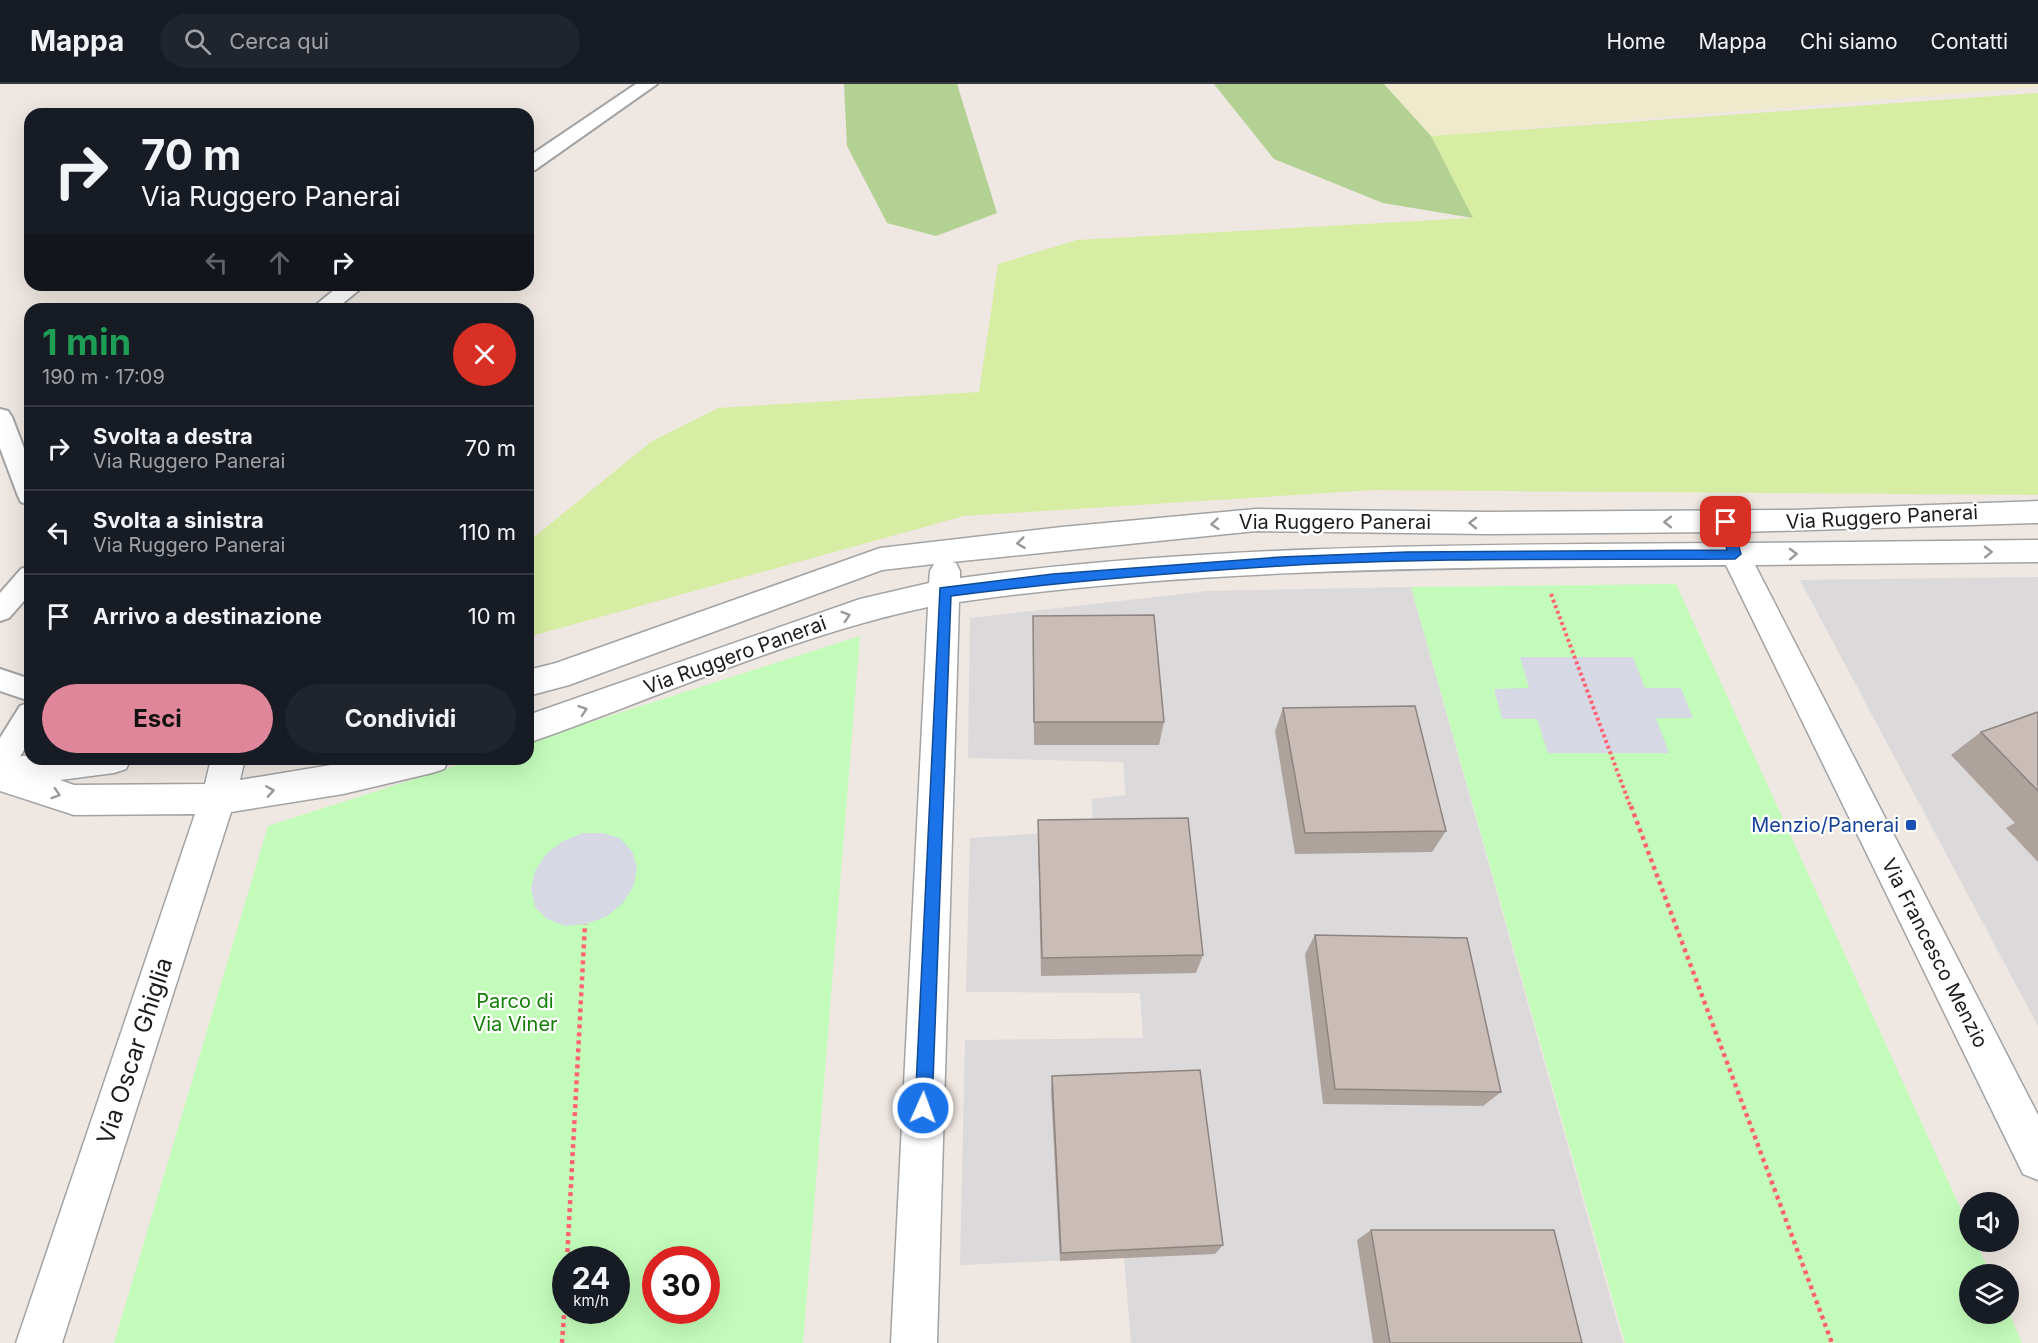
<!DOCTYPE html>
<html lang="it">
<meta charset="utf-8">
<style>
body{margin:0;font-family:Inter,sans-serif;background:#20242c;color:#f1f3f6;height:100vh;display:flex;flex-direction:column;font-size:22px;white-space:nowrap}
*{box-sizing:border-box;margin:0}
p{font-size:20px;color:#9ea1a6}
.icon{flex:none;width:33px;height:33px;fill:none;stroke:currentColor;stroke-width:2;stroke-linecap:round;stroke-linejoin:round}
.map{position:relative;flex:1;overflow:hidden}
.panel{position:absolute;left:24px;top:219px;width:510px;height:462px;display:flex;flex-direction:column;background:#171b24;border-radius:18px;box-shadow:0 6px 24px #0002}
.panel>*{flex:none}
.top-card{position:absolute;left:24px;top:24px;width:510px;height:183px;border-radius:18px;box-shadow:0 6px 24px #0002;background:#171b24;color:#f1f3f6;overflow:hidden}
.controls{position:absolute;left:1959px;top:1108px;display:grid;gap:12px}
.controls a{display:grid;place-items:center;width:60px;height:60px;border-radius:50%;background:#171b24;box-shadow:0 6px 24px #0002;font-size:30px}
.speed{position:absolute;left:552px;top:1162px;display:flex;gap:12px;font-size:30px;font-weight:700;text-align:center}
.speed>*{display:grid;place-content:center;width:78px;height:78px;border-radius:50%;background:#171b24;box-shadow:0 6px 24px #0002;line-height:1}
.speed small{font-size:15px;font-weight:400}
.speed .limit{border:9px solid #d22;background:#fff;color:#111}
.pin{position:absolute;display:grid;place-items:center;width:51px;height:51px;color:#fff;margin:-26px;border-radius:12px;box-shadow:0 3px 9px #0006}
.me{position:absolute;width:66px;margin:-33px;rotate:2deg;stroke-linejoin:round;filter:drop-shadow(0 0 4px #0008)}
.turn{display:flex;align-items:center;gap:21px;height:126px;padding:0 18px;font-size:27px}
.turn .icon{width:78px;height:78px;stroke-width:2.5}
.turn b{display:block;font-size:42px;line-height:51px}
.lanes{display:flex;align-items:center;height:57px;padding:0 18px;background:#0003;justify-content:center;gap:30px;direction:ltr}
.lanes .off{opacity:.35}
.round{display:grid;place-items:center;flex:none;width:63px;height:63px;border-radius:32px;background:#20242c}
.head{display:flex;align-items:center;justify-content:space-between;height:102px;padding:0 18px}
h1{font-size:36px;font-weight:700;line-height:45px;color:#1e9e55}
.cta{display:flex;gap:12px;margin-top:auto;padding:12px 18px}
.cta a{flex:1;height:69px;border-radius:36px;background:#df869a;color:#111;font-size:24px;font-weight:700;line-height:69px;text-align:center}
.cta a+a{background:#20242c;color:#f1f3f6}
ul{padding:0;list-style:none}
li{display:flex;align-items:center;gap:18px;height:84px;padding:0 18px;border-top:2px solid #363941}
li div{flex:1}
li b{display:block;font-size:22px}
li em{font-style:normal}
header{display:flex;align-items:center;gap:36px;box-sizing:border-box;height:84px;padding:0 30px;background:#171b24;border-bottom:2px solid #363941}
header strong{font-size:28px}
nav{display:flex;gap:33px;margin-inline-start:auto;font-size:21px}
.search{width:420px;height:54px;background:#20242c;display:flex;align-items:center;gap:15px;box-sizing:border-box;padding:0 21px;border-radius:33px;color:#9ea1a6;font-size:22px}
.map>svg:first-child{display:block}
</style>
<header>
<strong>Mappa</strong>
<div class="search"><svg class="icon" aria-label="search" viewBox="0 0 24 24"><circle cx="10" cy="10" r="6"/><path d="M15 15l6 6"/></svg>Cerca qui</div>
<nav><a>Home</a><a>Mappa</a><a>Chi siamo</a><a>Contatti</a></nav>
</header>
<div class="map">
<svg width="2038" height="1259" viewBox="0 0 2038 1259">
<rect width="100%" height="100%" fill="#efe7e1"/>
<path fill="#dbd9da" d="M2038 493V942L1800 496Z
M1411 503 1623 1259H1131L1124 1174 960 1181 965 956 1143 954 1140 909 966 908 970 754 1093 746 1092 715 1126 711 1123 678 968 674 970 534 1208 507Z"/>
<path fill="#efeacb" d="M1384 0H2038V3L1431 52Z"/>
<path fill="#d7eda3" d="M2038 9V411L1374 406 964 432 528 553V458L652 357 718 324 979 308 998 180 1077 156 1472 134 1431 52Z"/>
<path fill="#b2d193" d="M844 0H957L997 129 936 152 887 139 847 62Z
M1214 0H1384L1431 52 1473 134 1383 119 1274 75Z"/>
<path fill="#c3fcba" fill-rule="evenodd" d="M1676 500 1969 1143 1970 1158H1976L1991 1191H1970V1230L2009 1228 2022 1259H1625L1411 503Z
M860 552 803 1259H114L268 742 476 675H528V658ZM566 1176H616V1227H566ZM656 1176H706V1227H656Z"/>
<path fill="#d6d9e4" d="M1520 573H1633L1645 604H1681L1693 634H1656L1669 669H1548L1537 635H1502L1494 605 1529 604Z
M583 749H603L620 754 632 767 637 783 634 801 623 819 606 833 585 840 565 842 547 835 535 823 531 805 535 787 546 770 563 757Z"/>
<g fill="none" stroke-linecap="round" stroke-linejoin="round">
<g stroke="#a3a3a3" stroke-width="4">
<path id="lane" d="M636 0H657L535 86 528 88V73Z
M340 201H365L336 225H311Z
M0 325 8 327 12 333 30 380V421L21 418 18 412 0 364Z
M30 482V510L9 534 0 537V509L21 485Z
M0 585 30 595V617L0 607Z
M30 618V656L10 689 0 693V654L20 622Z"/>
</g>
<g stroke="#a3a3a3" stroke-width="3">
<path id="street" d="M2038 417V439L1743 448 1747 459 2038 456V478L1755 481 2038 1031V1096L2023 1090 1726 481C1470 484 1213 482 959 518L937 1259H891L928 523C790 552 661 613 528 659V631L860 515 929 499 930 487 934 480 882 486 569 601 528 612V586L556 579 880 464 1062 443 1256 425 1487 428 1793 426ZM1256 447 1487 450 1717 448V459C1465 461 1211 460 960 494V487L956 479 952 478Z
M30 671V675H131L126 685 114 689 60 696 74 701 205 700 211 675H245L240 696 367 675H449L444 685 432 689 343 710 231 728 62 1259H16L195 730 74 731 0 707V675Z"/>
</g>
<path stroke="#ff6273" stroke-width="4" stroke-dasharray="3 3" stroke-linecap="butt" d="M1551 510 1631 724"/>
<path stroke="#ff6273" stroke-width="4.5" stroke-dasharray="4 4" stroke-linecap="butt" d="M1631 722 1832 1259
M567 1176 585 840
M562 1259 566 1203"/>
<use href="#lane" fill="#fff" fill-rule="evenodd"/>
<use href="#street" fill="#fff" fill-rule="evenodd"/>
</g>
<path fill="#aea29d" d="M1033 532 1164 638 1159 661H1034Z
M1283 624 1446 747 1432 768 1295 770 1275 647Z
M2038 628V778L2006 744 2015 739 1951 671 1981 648Z
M1038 736 1203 871 1196 889 1041 892 1038 757Z
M1315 851 1501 1008 1483 1022 1323 1020 1305 870Z
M1052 992 1223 1161 1215 1170 1060 1177 1051 1007Z
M1371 1146 1582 1259H1373L1357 1156Z"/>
<path fill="#cabcb7" stroke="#8d8480" stroke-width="1.5" d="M1154 531 1164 638H1034L1033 532Z
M1415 622 1446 747 1305 749 1283 624Z
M2038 628V707L1981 648Z
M1188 734 1203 871 1042 874 1038 736Z
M1315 851 1467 854 1501 1008 1335 1005Z
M1200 986 1223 1161 1061 1169 1052 992Z
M1371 1146H1554L1582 1259H1390Z"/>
<defs><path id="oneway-chevron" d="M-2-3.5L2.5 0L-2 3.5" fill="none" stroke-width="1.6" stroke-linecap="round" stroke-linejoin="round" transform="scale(1.5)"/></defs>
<g stroke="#999">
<use href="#oneway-chevron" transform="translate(1668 438) rotate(180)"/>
<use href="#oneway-chevron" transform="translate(1473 439) rotate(-179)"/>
<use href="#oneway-chevron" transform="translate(1215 440) rotate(175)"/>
<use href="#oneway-chevron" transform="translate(1021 459) rotate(173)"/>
<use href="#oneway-chevron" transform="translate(1988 468) rotate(-1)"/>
<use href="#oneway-chevron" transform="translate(1793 470) rotate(-1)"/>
<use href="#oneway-chevron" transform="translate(846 532) rotate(-18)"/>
<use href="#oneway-chevron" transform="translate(583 626) rotate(-19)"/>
<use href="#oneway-chevron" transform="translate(270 707) rotate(-9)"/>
<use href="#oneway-chevron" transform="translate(56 710) rotate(18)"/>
</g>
<path fill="#1a73e8" stroke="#114b97" stroke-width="1.5" d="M1726 434 1732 438 1741 470 1735 475C1584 476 1432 473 1281 482 1170 489 1060 498 951 512L932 1024 929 1030 923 1033 917 1030 915 1024 940 504 1053 490 1281 473 1407 468 1727 466 1720 438Z"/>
<rect fill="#1a4fb4" stroke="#fff" stroke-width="2" x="1905" y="735" width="12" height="12" rx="3"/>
<g text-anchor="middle" stroke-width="4.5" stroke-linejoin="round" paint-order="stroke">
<g font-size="20" fill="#1c1c1c" stroke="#fff">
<text transform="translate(1882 433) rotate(-3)" y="7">Via Ruggero Panerai</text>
<text x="1335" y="445">Via Ruggero Panerai</text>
<text transform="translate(735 571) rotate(-20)" y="7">Via Ruggero Panerai</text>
<text transform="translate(1935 869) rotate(63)" y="7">Via Francesco Menzio</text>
</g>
<g font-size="20" fill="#164399" stroke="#fff" text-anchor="end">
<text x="1899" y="748">Menzio/Panerai</text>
</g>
<g font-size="20" fill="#148005" stroke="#fff">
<text x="515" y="924">Parco di<tspan x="515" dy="23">Via Viner</tspan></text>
</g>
<g font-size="24" fill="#1c1c1c" stroke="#fff">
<text transform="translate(135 967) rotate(-72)" y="8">Via Oscar Ghiglia</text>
</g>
</g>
</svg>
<div class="controls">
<a><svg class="icon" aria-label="sound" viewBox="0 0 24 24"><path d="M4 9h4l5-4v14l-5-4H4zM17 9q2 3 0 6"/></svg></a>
<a><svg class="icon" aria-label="layers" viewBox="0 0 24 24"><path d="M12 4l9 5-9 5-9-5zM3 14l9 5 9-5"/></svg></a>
</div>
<div class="speed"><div>24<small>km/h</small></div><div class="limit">30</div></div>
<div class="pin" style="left:1726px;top:438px;background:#d93025"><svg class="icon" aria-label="arrive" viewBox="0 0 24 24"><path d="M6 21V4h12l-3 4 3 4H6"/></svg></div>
<svg class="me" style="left:923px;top:1024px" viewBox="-20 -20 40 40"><circle r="17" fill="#1a73e8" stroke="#fff" stroke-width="3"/><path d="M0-11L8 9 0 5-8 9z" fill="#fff"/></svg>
<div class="top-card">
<div class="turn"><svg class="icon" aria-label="right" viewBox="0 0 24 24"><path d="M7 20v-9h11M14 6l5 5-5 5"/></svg><div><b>70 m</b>Via Ruggero Panerai</div></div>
<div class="lanes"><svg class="icon off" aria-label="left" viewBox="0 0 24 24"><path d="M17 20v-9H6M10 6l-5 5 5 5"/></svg><svg class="icon off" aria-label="ahead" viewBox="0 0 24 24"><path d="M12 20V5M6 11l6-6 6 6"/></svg><svg class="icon" aria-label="right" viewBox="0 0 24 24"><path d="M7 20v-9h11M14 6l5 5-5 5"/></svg></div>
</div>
<section class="panel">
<div class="head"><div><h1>1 min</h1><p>190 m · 17:09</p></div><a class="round" style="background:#d93025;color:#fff"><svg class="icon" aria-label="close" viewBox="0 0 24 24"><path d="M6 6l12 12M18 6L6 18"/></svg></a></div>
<ul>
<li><svg class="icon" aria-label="right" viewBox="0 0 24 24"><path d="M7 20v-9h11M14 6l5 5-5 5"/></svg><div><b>Svolta a destra</b><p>Via Ruggero Panerai</p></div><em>70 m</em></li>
<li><svg class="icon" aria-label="left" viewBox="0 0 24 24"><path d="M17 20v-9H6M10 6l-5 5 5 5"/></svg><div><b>Svolta a sinistra</b><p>Via Ruggero Panerai</p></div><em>110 m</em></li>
<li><svg class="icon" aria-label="arrive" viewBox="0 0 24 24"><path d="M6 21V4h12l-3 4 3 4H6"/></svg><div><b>Arrivo a destinazione</b></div><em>10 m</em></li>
</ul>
<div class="cta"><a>Esci</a><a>Condividi</a></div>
</section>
</div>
